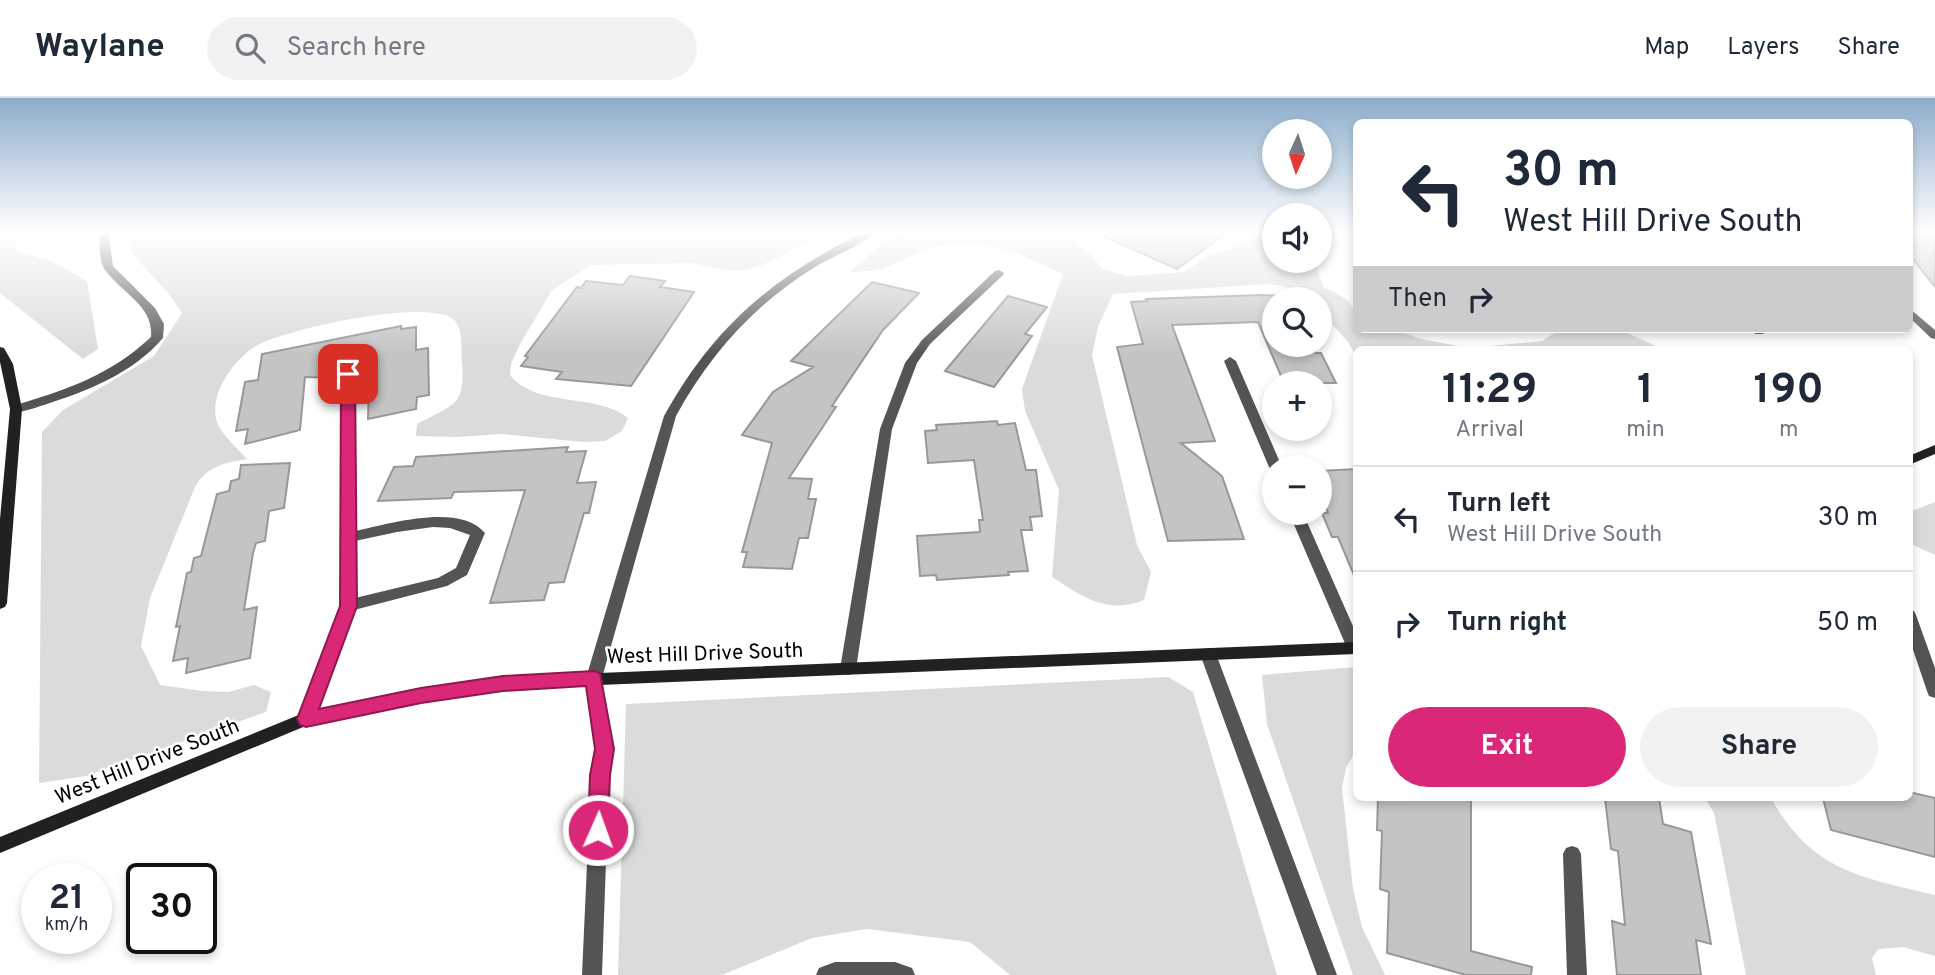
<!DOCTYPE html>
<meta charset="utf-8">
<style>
body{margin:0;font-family:Overpass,sans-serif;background:#f2f2f3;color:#1f2937;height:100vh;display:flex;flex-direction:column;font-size:26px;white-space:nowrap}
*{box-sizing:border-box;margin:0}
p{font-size:23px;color:#747a83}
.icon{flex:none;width:38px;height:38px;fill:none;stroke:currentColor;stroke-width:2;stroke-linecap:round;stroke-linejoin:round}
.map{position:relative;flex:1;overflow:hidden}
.side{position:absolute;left:1353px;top:248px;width:560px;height:455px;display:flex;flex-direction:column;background:#fff;border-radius:10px;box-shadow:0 4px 10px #0003}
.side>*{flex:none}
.guide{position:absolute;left:1353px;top:21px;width:560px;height:214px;border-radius:10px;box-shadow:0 4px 10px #0003;background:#fff;color:#1f2937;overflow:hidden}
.needle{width:46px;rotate:183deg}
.tools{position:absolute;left:1262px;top:21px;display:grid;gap:14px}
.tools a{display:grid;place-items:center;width:70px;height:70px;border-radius:50%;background:#fff;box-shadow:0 4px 10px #0003;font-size:35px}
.speed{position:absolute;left:21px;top:765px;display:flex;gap:14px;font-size:35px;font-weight:700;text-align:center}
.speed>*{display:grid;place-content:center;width:91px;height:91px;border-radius:50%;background:#fff;box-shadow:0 4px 10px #0003;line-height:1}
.speed small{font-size:18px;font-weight:400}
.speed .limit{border:4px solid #111;border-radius:10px;background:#fff;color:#111}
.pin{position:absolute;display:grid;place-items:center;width:60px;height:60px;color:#fff;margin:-30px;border-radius:14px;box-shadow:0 4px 10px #0006}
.me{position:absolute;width:77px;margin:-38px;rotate:2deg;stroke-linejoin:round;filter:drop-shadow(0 0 5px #0008)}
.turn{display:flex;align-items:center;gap:24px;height:147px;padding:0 35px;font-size:32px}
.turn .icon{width:91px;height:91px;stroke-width:2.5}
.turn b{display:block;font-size:49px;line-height:60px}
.then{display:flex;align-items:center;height:66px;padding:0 35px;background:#0003;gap:14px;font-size:26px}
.eta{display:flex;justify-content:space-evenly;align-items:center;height:119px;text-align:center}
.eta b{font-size:42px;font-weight:700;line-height:49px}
.button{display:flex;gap:14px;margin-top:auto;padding:14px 35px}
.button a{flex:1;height:80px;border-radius:42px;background:#db2777;color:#fff;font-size:28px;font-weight:700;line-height:80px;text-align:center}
.button a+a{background:#f2f2f3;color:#1f2937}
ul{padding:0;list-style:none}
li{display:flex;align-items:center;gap:21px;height:105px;padding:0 35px;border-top:2px solid #e0e1e3}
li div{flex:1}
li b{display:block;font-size:26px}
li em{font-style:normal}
header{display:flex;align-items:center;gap:42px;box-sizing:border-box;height:98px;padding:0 35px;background:#fff;border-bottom:2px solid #e0e1e3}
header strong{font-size:33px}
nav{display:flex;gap:38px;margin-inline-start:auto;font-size:24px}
.search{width:490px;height:63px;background:#f2f2f3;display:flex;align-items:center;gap:18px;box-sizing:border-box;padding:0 24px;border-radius:38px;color:#747a83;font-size:26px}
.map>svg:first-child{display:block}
</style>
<header>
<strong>Waylane</strong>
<div class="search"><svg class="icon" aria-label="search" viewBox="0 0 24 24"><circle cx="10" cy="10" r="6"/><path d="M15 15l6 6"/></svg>Search here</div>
<nav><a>Map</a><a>Layers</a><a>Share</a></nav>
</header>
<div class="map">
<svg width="1935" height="877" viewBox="0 0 1935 877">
<rect width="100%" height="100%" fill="#fff"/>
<path fill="#dbdbdb" d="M0 134H14L18 154 51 163 87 183 98 251 83 261 0 195Z
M134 134H833L797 148 787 155 760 168 744 172H726L692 165 591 167 552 192 520 246 511 266 510 277C535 310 599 295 628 320L622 333 605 343 583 344 501 336 457 339 416 338 417 326C451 307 466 309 462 266 461 253 464 230 453 221 426 200 285 231 256 248 234 261 208 297 217 324 221 336 238 351 247 361 224 365 207 368 195 389L150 500 141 548 160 587 203 593 228 594 254 587 271 594 266 614 86 678 39 685 42 334 63 312 154 258 182 215 168 195 130 153Z
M907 134H1069L1073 144 1091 156 1102 171 1128 178 1185 174 1209 157 1234 150 1264 134H1274V163H1315L1323 189C1347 201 1356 202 1356 231H1393L1421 241 1469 250 1542 243 1561 231H1618L1665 252H1356V258L1348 244 1320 213V201H1308L1298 191 1268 186 1113 196 1098 229 1092 257 1137 447 1151 474 1144 502C1108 517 1081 498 1052 479L1059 392 1025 313 1022 291 1063 176C1014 154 982 134 928 151 912 156 898 166 882 170 872 174 860 173 850 174L886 142Z
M1935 404V457L1909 445V414Z
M1356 569V652L1346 670 1342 690 1353 791 1362 829 1385 877H1353L1267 626 1262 577Z
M1168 579 1193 594 1277 877H1010L970 844 867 831 812 840 722 877H618L626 606Z
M1705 700H1771C1812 773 1860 779 1935 797V858L1903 849 1878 851 1872 860 1876 877H1746L1714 715Z"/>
<path fill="#c4c4c4" stroke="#989898" stroke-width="2" d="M1094 134H1228L1177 171Z
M1909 134H1935V189L1909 156Z
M630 178 665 183 660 189 694 194 631 288 556 281 562 274 521 268 528 259 525 258 577 189 581 190 586 183 623 187Z
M872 184 919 195 883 232 832 308 836 309 789 380 812 381 808 401H816L808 440H799L792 471 743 469 747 454H742L772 345 742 337 773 294 813 269 791 263Z
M1263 197 1280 198 1281 201H1274V247H1312L1316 255H1321L1336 285H1284L1258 224 1172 227 1215 343 1181 345 1222 378 1244 441 1168 443 1117 249 1143 246 1131 204 1147 203 1146 201Z
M1008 198 1047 209 1025 236 1032 238 994 289 945 273Z
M401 228V231L416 229V252L428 250 429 297 417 299 416 311 368 321 369 281H357L355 274 347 270 341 274 339 280 305 279 300 332 245 346 248 331 236 333 245 284 258 282 262 256Z
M997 323 998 327 1015 325 1026 372H1036L1042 418 1030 419 1032 432H1021L1028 473 1008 474 1009 477 937 482 936 477 920 478 917 438 980 434 979 422H983L974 362 928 365 925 333 937 332 936 327Z
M568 349 566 354 586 353 577 385 596 384 589 415H584L564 484 549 485 544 502 490 505 525 392 454 394 451 400 378 403 394 369 413 368 416 359Z
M290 365 284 410 269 413 265 443 256 445 253 455 244 512 257 509 250 560 186 575 188 560 173 563 180 528 176 529 187 475 191 474 194 460 201 458 217 396 229 393 231 383 239 381 241 367Z
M1356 371V482L1338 439H1332L1322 415H1328L1320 394V373Z
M1909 694 1935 700V759L1831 732 1823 700H1909Z
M1378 700H1471V853L1532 869 1531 877H1466L1387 855 1389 794 1380 791 1382 733 1377 732Z
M1605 700H1659L1663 726 1691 734 1711 846 1696 842 1701 877H1617L1612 823 1625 827 1618 753 1611 751Z"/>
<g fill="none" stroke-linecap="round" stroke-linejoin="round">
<path fill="#545454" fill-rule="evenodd" d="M103 134H113L109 139 113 168 155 210 164 226 163 240C132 276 87 293 44 307 34 310 22 315 12 314L10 311 12 308C64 293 111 277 151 239 154 208 122 195 105 172 99 164 100 149 99 139Z
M864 134H877C860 148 835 157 815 169 755 206 710 256 676 318L602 580 612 651 609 677 602 877H582L591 677 596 651 586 580 664 318C714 228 773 179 864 134Z
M999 172 1004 175 1003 177 930 246 917 265 892 331 856 571 854 575 848 577 842 575 840 571 880 331 905 265 922 242 995 173Z
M1909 210 1935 232V241L1931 240 1909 219Z
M1754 231H1766L1763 236H1755Z
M1230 259 1236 263 1282 369H1274V373L1269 369 1224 263Z
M348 272 354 276 355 433C388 426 460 404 485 435L467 477 447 488 354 512 314 621 312 626 306 628 300 626 298 621 341 508 342 276ZM433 429 450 430 470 437 456 470 438 480 355 500V443L397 434Z
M1289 415H1303L1356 535V556L1350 554 1347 550Z
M1909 511 1914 513 1916 517 1935 570V600L1929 598 1927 593 1909 540Z
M1208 550 1213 552 1216 556 1337 877H1317L1200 556 1203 552Z
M1572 748 1578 750 1581 756 1587 877H1567L1563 756 1566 750Z
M835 864H895L912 870 915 877H816L819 870Z"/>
<path fill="#212121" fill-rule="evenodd" d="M0 249 4 250 13 266 22 311 7 505 5 509 0 511V421L10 311 0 264Z
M1935 347V356L1909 367V358Z
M1356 544V556L503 591 421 605 308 627 0 755V739L306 614 421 591 503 579Z"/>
</g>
<linearGradient id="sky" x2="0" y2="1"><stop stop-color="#8cadcc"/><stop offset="0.52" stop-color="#fff"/><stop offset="1" stop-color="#fff" stop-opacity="0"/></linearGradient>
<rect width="1935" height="257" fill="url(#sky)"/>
<path fill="#db2777" stroke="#8e194d" stroke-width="2" d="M348 272 355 276 357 508 319 611 421 590 503 578 594 573 600 575 614 651 610 677 608 732 605 739 598 742 590 739 588 732 590 677 595 651 586 588 503 593 421 605 306 629 300 627 297 621 340 508 341 276Z"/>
<g text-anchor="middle" stroke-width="5" stroke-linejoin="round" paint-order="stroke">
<g font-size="21" fill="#000" stroke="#fff">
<text transform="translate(705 555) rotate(-2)" y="7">West Hill Drive South</text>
<text transform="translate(147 663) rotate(-22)" y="7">West Hill Drive South</text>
</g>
</g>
</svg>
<div class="tools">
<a><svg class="needle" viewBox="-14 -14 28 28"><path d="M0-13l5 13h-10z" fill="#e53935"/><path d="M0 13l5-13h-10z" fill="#747a83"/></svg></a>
<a><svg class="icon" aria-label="sound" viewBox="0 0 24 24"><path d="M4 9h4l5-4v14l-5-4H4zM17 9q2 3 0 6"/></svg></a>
<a><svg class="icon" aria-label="search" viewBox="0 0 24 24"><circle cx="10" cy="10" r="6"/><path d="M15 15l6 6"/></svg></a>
<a>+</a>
<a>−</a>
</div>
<div class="speed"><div>21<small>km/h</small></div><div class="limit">30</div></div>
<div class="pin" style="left:348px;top:276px;background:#d93025"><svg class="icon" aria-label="arrive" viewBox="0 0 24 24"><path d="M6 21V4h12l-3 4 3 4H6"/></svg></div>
<svg class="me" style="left:598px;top:732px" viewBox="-20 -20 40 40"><circle r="17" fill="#db2777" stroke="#fff" stroke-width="3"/><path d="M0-11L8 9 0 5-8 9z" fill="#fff"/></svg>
<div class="guide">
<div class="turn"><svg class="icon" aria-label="left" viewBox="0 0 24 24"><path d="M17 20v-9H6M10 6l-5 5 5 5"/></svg><div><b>30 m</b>West Hill Drive South</div></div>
<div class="then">Then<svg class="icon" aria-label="right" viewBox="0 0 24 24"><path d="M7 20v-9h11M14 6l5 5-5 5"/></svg></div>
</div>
<section class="side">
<div class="eta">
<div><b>11:29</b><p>Arrival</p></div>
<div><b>1</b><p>min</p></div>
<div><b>190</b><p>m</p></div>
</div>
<ul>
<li><svg class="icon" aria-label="left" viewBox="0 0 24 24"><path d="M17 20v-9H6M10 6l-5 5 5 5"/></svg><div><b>Turn left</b><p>West Hill Drive South</p></div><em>30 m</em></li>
<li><svg class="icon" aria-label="right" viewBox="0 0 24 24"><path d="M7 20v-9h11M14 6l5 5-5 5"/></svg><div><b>Turn right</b></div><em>50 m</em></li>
</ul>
<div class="button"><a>Exit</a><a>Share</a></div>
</section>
</div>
